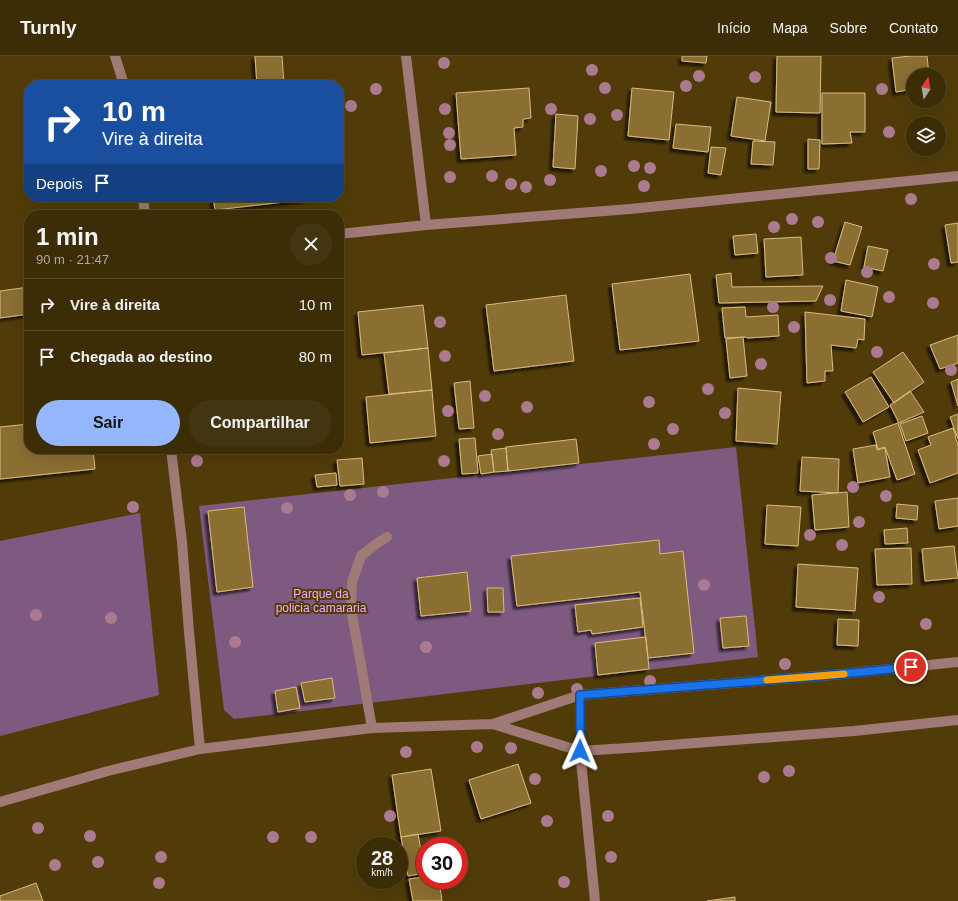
<!DOCTYPE html>
<html lang="pt">
<meta charset="utf-8">
<style>
body{margin:0;font-family:Helvetica,sans-serif;background:#443511;color:#f1f3f6;height:100vh;display:flex;flex-direction:column;font-size:15px;white-space:nowrap}
*{box-sizing:border-box;margin:0}
p{font-size:13px;color:#ada89b}
.icon{flex:none;width:22px;height:22px;fill:none;stroke:currentColor;stroke-width:2;stroke-linecap:round;stroke-linejoin:round}
.map{position:relative;flex:1;overflow:hidden}
.side{position:absolute;left:24px;top:154px;width:320px;height:244px;display:flex;flex-direction:column;background:#3d2d07;border-radius:16px;box-shadow:0 4px 16px #0002,0 0 0 1px #564928}
.side>*{flex:none}
.hud{position:absolute;left:24px;top:24px;width:320px;height:122px;border-radius:16px;box-shadow:0 4px 16px #0002,0 0 0 1px #564928;background:#1a4fa0;color:#fff;overflow:hidden}
.needle{width:26px;rotate:11deg}
.fabs{position:absolute;left:906px;top:12px;display:grid;gap:8px}
.fabs a{display:grid;place-items:center;width:40px;height:40px;border-radius:50%;background:#3d2d07;box-shadow:0 4px 16px #0002,0 0 0 1px #564928;font-size:20px}
.speed{position:absolute;left:356px;top:781px;display:flex;gap:8px;font-size:20px;font-weight:700;text-align:center}
.speed>*{display:grid;place-content:center;width:52px;height:52px;border-radius:50%;background:#3d2d07;box-shadow:0 4px 16px #0002,0 0 0 1px #564928;line-height:1}
.speed small{font-size:10px;font-weight:400}
.speed .limit{border:6px solid #d22;background:#fff;color:#111}
.pin{position:absolute;display:grid;place-items:center;width:34px;height:34px;color:#fff;margin:-17px;border:2px solid #fff;border-radius:50%;box-shadow:0 1px 4px #0007}
.me{position:absolute;width:44px;margin:-22px;rotate:1deg;stroke-linejoin:round;filter:drop-shadow(0 0 3px #0008)}
.turn{display:flex;align-items:center;gap:14px;height:84px;padding:0 12px;font-size:18px}
.turn .icon{width:52px;height:52px;stroke-width:2.5}
.turn b{display:block;font-size:28px;line-height:34px}
.then{display:flex;align-items:center;height:38px;padding:0 12px;background:#0003;gap:8px;font-size:15px}
.round{display:grid;place-items:center;flex:none;width:42px;height:42px;border-radius:21px;background:#443511}
.overview{display:flex;align-items:center;justify-content:space-between;height:68px;padding:0 12px}
h1{font-size:24px;font-weight:800;line-height:30px}
.primary-button{display:flex;gap:8px;margin-top:auto;padding:8px 12px}
.primary-button a{flex:1;height:46px;border-radius:24px;background:#94b7fd;color:#111;font-size:16px;font-weight:800;line-height:46px;text-align:center}
.primary-button a+a{background:#443511;color:#f1f3f6}
ul{padding:0;list-style:none}
li{display:flex;align-items:center;gap:12px;height:52px;padding:0 12px;border-top:1px solid #564928}
li div{flex:1}
li b{display:block;font-size:15px}
li em{font-style:normal}
header{display:flex;align-items:center;gap:24px;box-sizing:border-box;height:56px;padding:0 20px;background:#3d2d07;border-bottom:1px solid #564928}
header strong{font-size:19px}
nav{display:flex;gap:22px;margin-inline-start:auto;font-size:14px}
.map>svg:first-child{display:block}
</style>
<header>
<strong>Turnly</strong>
<nav><a>Início</a><a>Mapa</a><a>Sobre</a><a>Contato</a></nav>
</header>
<div class="map">
<svg width="958" height="845" viewBox="0 0 958 845">
<defs>
<filter id="shadow"><feDropShadow dx="-3.5" dy="3.5" stdDeviation="1" flood-color="#0009"/></filter>
</defs>
<rect width="100%" height="100%" fill="#513c09"/>
<path fill="#7e5a81" d="M736 391 758 601 234 663 224 654 199 450Z
M140 457 159 639 0 680V485Z"/>
<path fill="#8b6e30" stroke="#dabb7d" filter="url(#shadow)" d="M255 0H282L284 29H257Z
M682 0H707L706 7 682 5Z
M777 0H821L820 57 776 56Z
M910 0H927L929 19H913V33L896 36 892 2Z
M529 32 531 62 523 63V71L514 72 516 99 461 103 456 37Z
M632 32 674 36 669 84 628 80Z
M822 37H865V76H850L852 87 822 88Z
M737 41 771 46 765 85 731 80Z
M556 58 578 60 575 113 553 111Z
M676 68 711 71 708 96 673 92Z
M808 83 820 84 819 113H808Z
M753 85 775 86 773 109 751 108Z
M711 91 726 92 721 119 708 117Z
M213 141H327L215 154Z
M845 166 862 171 850 209 833 205Z
M958 167V206L951 207 945 169Z
M756 178 758 197 735 199 733 180Z
M801 181 803 219 766 221 764 183Z
M868 190 888 194 883 215 864 211Z
M731 217 732 231 823 230 816 245 719 247 716 219Z
M690 218 699 285 620 294 612 228Z
M846 224 878 231 872 261 841 255Z
M29 231V258L0 262V235Z
M566 239 574 305 494 315 486 249Z
M423 249 428 292 362 299 358 256Z
M745 251 746 261 778 259 779 280 747 282 746 281 725 282 722 252Z
M805 256 865 263 864 284 858 283 856 292 831 289 833 315H825V325L807 327Z
M958 279V307L940 313 930 289Z
M743 281 747 320 730 322 726 283Z
M428 292 432 334 389 338 384 297Z
M903 296 924 326 894 347 873 316Z
M871 321 889 351 863 366 845 336Z
M958 323V350L951 326Z
M470 325 474 372 459 373 454 327Z
M738 332 781 336 777 388 736 385Z
M432 334 436 380 370 387 366 341Z
M910 335 924 356 899 367 890 349Z
M958 358V383L950 361Z
M922 360 928 377 906 385 900 368Z
M898 367 915 418 897 424 885 391 878 393 873 376Z
M29 368V393H93L95 413 0 423V371Z
M953 372 956 380 955 381 958 388V417L930 427 918 394 931 389 928 381Z
M475 382 478 417 462 418 459 383Z
M576 383 579 407 508 415 506 391Z
M876 389 877 394 885 392 890 421 858 427 853 393Z
M506 392 508 415 494 416 491 394Z
M492 398 494 416 481 418 478 400Z
M802 401 839 403 838 437 800 435Z
M362 402 364 428 340 430 337 404Z
M336 417 337 429 317 431 315 419Z
M847 436 849 471 815 474 812 439Z
M958 442V470L939 473 935 445Z
M897 448 918 450 917 464 896 462Z
M767 449 801 451 798 490 765 488Z
M244 451 253 531 217 536 208 455Z
M907 472 908 487 885 488 884 474Z
M659 484 660 498 683 495 694 597 648 602 640 536 517 550 511 500Z
M954 490 958 522 925 525 922 493Z
M911 492 912 528 877 529 875 493Z
M798 508 858 512 855 555 796 551Z
M467 516 471 555 421 560 417 522Z
M487 532H503L504 556H488Z
M640 542 643 571 592 578 591 574 578 576 575 549Z
M746 560 749 590 723 592 720 562Z
M838 563 859 564 858 590 837 589Z
M646 581 649 613 598 619 595 587Z
M332 622 335 642 305 646 301 627Z
M296 631 300 652 278 656 275 635Z
M518 708 531 747 481 763 469 724Z
M431 713 441 775 401 781 392 719Z
M418 778 423 806H425V817L408 820 401 781Z
M425 821V824H439L442 845H413L409 823Z
M36 827 43 845H0V840Z
M735 841V845H707Z"/>
<g fill="none" stroke-linecap="round" stroke-linejoin="round">
<path stroke="#9f7a77" stroke-width="10" d="M115 0 124 29
M406 0 426 169
M143 141 145 159
M339 178 426 169 630 153 958 120
M171 393 182 486 189 576 200 693
M580 639V695L595 845
M493 668 580 695 643 691 854 675 958 664
M372 672 351 552 352 526 361 500 376 488 387 481
M0 746 108 715 200 693 372 672 493 668 580 639 832 619 958 606"/>
</g>
<g fill="#ac7a8f">
<circle cx="444" cy="7" r="6"/>
<circle cx="592" cy="14" r="6"/>
<circle cx="699" cy="20" r="6"/>
<circle cx="755" cy="21" r="6"/>
<circle cx="686" cy="30" r="6"/>
<circle cx="605" cy="32" r="6"/>
<circle cx="376" cy="33" r="6"/>
<circle cx="882" cy="33" r="6"/>
<circle cx="351" cy="50" r="6"/>
<circle cx="445" cy="53" r="6"/>
<circle cx="551" cy="53" r="6"/>
<circle cx="617" cy="59" r="6"/>
<circle cx="590" cy="63" r="6"/>
<circle cx="889" cy="76" r="6"/>
<circle cx="449" cy="77" r="6"/>
<circle cx="450" cy="89" r="6"/>
<circle cx="634" cy="110" r="6"/>
<circle cx="650" cy="112" r="6"/>
<circle cx="601" cy="115" r="6"/>
<circle cx="492" cy="120" r="6"/>
<circle cx="450" cy="121" r="6"/>
<circle cx="550" cy="124" r="6"/>
<circle cx="511" cy="128" r="6"/>
<circle cx="644" cy="130" r="6"/>
<circle cx="526" cy="131" r="6"/>
<circle cx="911" cy="143" r="6"/>
<circle cx="792" cy="163" r="6"/>
<circle cx="818" cy="166" r="6"/>
<circle cx="774" cy="171" r="6"/>
<circle cx="831" cy="202" r="6"/>
<circle cx="934" cy="208" r="6"/>
<circle cx="867" cy="216" r="6"/>
<circle cx="889" cy="241" r="6"/>
<circle cx="830" cy="244" r="6"/>
<circle cx="933" cy="247" r="6"/>
<circle cx="773" cy="251" r="6"/>
<circle cx="440" cy="266" r="6"/>
<circle cx="794" cy="271" r="6"/>
<circle cx="877" cy="296" r="6"/>
<circle cx="445" cy="300" r="6"/>
<circle cx="761" cy="308" r="6"/>
<circle cx="951" cy="314" r="6"/>
<circle cx="708" cy="333" r="6"/>
<circle cx="485" cy="340" r="6"/>
<circle cx="649" cy="346" r="6"/>
<circle cx="527" cy="351" r="6"/>
<circle cx="448" cy="355" r="6"/>
<circle cx="725" cy="357" r="6"/>
<circle cx="673" cy="373" r="6"/>
<circle cx="498" cy="378" r="6"/>
<circle cx="654" cy="388" r="6"/>
<circle cx="197" cy="405" r="6"/>
<circle cx="444" cy="405" r="6"/>
<circle cx="853" cy="431" r="6"/>
<circle cx="383" cy="436" r="6"/>
<circle cx="350" cy="439" r="6"/>
<circle cx="886" cy="440" r="6"/>
<circle cx="133" cy="451" r="6"/>
<circle cx="287" cy="452" r="6"/>
<circle cx="859" cy="466" r="6"/>
<circle cx="810" cy="479" r="6"/>
<circle cx="842" cy="489" r="6"/>
<circle cx="704" cy="529" r="6"/>
<circle cx="879" cy="541" r="6"/>
<circle cx="36" cy="559" r="6"/>
<circle cx="111" cy="562" r="6"/>
<circle cx="926" cy="568" r="6"/>
<circle cx="235" cy="586" r="6"/>
<circle cx="426" cy="591" r="6"/>
<circle cx="785" cy="608" r="6"/>
<circle cx="650" cy="625" r="6"/>
<circle cx="577" cy="633" r="6"/>
<circle cx="538" cy="637" r="6"/>
<circle cx="477" cy="691" r="6"/>
<circle cx="511" cy="692" r="6"/>
<circle cx="406" cy="696" r="6"/>
<circle cx="789" cy="715" r="6"/>
<circle cx="764" cy="721" r="6"/>
<circle cx="535" cy="723" r="6"/>
<circle cx="390" cy="760" r="6"/>
<circle cx="608" cy="760" r="6"/>
<circle cx="547" cy="765" r="6"/>
<circle cx="38" cy="772" r="6"/>
<circle cx="90" cy="780" r="6"/>
<circle cx="273" cy="781" r="6"/>
<circle cx="311" cy="781" r="6"/>
<circle cx="161" cy="801" r="6"/>
<circle cx="611" cy="801" r="6"/>
<circle cx="98" cy="806" r="6"/>
<circle cx="55" cy="809" r="6"/>
<circle cx="564" cy="826" r="6"/>
<circle cx="159" cy="827" r="6"/>
</g>
<g fill="none" stroke-linecap="round" stroke-linejoin="round">
<g stroke="#114b97" stroke-width="10">
<path id="route" d="M580 695V639L832 619 911 611"/>
</g>
<use href="#route" stroke="#1a73e8" stroke-width="7"/>
<path stroke="#f59e0b" stroke-width="7" d="M767 624 844 618"/>
</g>
<g text-anchor="middle" stroke-width="4" stroke-linejoin="round" paint-order="stroke">
<g font-size="12" fill="#f6acfc" stroke="#513c09">
<text x="321" y="542">Parque da<tspan x="321" dy="14">policia camararia</tspan></text>
</g>
</g>
</svg>
<div class="fabs">
<a><svg class="needle" viewBox="-14 -14 28 28"><path d="M0-13l5 13h-10z" fill="#e53935"/><path d="M0 13l5-13h-10z" fill="#ada89b"/></svg></a>
<a><svg class="icon" aria-label="layers" viewBox="0 0 24 24"><path d="M12 4l9 5-9 5-9-5zM3 14l9 5 9-5"/></svg></a>
</div>
<div class="speed"><div>28<small>km/h</small></div><div class="limit">30</div></div>
<div class="pin" style="left:911px;top:611px;background:#d93025"><svg class="icon" aria-label="arrive" viewBox="0 0 24 24"><path d="M6 21V4h12l-3 4 3 4H6"/></svg></div>
<svg class="me" style="left:580px;top:695px" viewBox="-20 -20 40 40"><path d="M0-17L14 15 0 8-14 15z" fill="#1a73e8" stroke="#fff" stroke-width="4"/></svg>
<div class="hud">
<div class="turn"><svg class="icon" aria-label="right" viewBox="0 0 24 24"><path d="M7 20v-9h11M14 6l5 5-5 5"/></svg><div><b>10 m</b>Vire à direita</div></div>
<div class="then">Depois<svg class="icon" aria-label="arrive" viewBox="0 0 24 24"><path d="M6 21V4h12l-3 4 3 4H6"/></svg></div>
</div>
<section class="side">
<div class="overview"><div><h1>1 min</h1><p>90 m · 21:47</p></div><a class="round"><svg class="icon" aria-label="close" viewBox="0 0 24 24"><path d="M6 6l12 12M18 6L6 18"/></svg></a></div>
<ul>
<li><svg class="icon" aria-label="right" viewBox="0 0 24 24"><path d="M7 20v-9h11M14 6l5 5-5 5"/></svg><div><b>Vire à direita</b></div><em>10 m</em></li>
<li><svg class="icon" aria-label="arrive" viewBox="0 0 24 24"><path d="M6 21V4h12l-3 4 3 4H6"/></svg><div><b>Chegada ao destino</b></div><em>80 m</em></li>
</ul>
<div class="primary-button"><a>Sair</a><a>Compartilhar</a></div>
</section>
</div>
